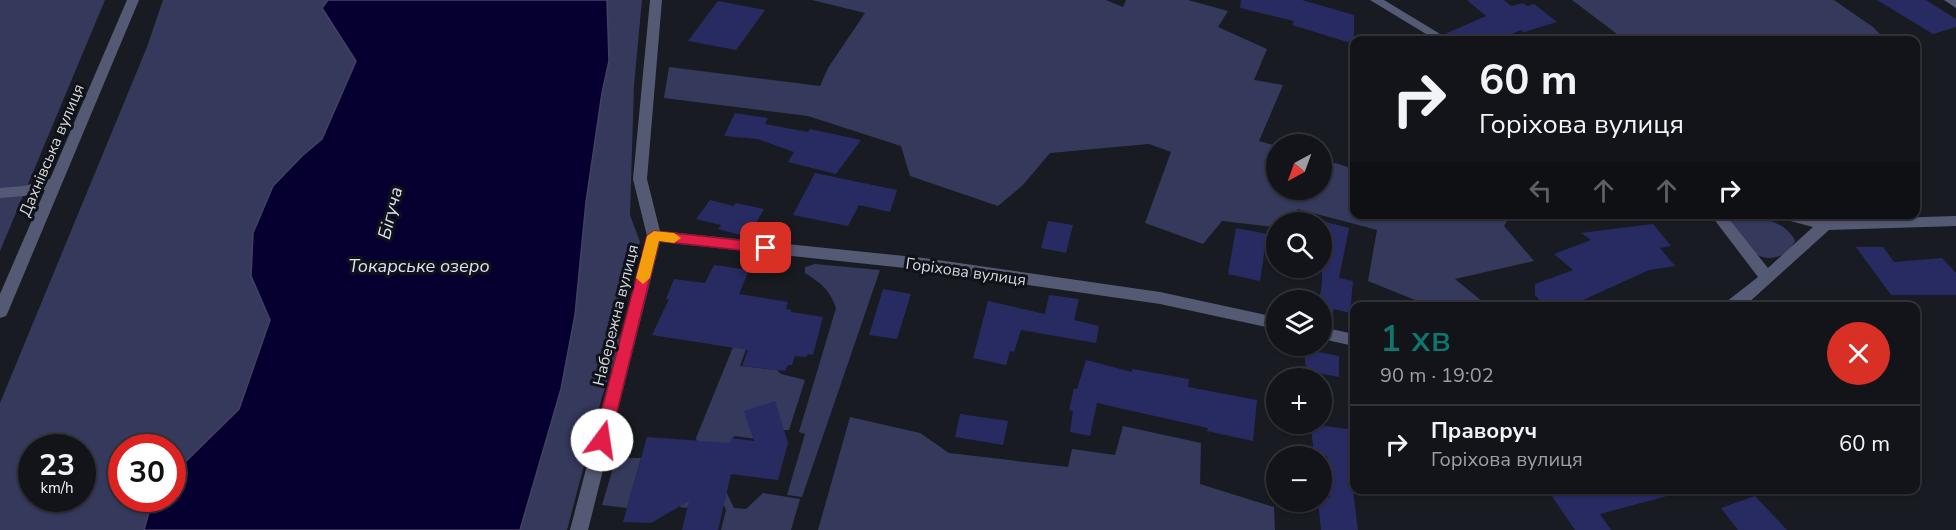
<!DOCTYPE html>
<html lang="uk">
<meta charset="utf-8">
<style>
body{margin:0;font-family:"Nunito Sans",sans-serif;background:#1c1d23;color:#f1f3f6;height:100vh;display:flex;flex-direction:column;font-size:22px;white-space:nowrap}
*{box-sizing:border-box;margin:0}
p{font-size:20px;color:#9d9ea2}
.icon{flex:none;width:33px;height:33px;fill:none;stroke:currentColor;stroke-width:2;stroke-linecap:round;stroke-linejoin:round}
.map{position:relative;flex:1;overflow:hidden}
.side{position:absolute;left:1350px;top:302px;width:570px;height:192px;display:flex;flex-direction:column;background:#13141a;border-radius:12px;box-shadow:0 2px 4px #0004,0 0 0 2px #323339}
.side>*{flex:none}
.hud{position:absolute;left:1350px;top:36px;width:570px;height:183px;border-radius:12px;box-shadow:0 2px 4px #0004,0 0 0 2px #323339;background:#13141a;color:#f1f3f6;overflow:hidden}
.needle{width:39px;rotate:221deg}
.fabs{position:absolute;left:1266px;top:134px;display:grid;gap:12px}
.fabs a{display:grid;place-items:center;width:66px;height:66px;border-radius:50%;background:#13141a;box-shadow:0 2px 4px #0004,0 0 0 2px #323339;font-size:30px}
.speed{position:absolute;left:18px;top:434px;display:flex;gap:12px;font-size:30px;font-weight:700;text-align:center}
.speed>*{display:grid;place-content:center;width:78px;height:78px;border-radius:50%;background:#13141a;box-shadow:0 2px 4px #0004,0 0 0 2px #323339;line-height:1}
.speed small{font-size:15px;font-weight:400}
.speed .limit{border:9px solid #d22;background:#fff;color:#111}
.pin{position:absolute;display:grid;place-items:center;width:51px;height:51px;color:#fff;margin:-26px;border-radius:12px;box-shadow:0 3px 9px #0006}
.me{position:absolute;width:66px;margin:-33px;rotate:14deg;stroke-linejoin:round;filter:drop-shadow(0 0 4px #0008)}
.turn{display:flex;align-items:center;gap:21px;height:126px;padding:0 30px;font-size:27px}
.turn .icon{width:78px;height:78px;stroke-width:2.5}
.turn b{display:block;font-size:42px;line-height:51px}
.lanes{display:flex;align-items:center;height:57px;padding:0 30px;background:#0003;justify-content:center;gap:30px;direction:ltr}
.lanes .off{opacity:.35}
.round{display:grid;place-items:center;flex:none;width:63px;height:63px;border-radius:32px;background:#1c1d23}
.headline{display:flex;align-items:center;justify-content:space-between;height:102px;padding:0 30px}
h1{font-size:36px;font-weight:600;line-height:45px;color:#0f766e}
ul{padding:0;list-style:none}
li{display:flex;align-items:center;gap:18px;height:78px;padding:0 30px;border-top:2px solid #323339}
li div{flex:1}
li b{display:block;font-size:22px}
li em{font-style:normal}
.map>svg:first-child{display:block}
</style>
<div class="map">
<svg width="1956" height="530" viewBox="0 0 1956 530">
<rect width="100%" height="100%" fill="#191b22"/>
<path fill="#35395c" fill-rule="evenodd" d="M0 0H105L0 251Z
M163 0H328L323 8 356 61 322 139 302 156 251 276 270 320 239 409 173 474 172 447H122V498H153L144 530H0V403L147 47ZM32 447H82V498H32Z
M607 0H642L634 85 630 215 640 242 618 302 620 343 602 397 567 530H520L561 389 575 315 586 202 602 93 609 61Z
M812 0H1106L1123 7 1126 0H1188L1228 11 1218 27 1267 49 1254 80 1283 85 1259 141 1276 146V189H1322V159L1354 169V214L1505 215 1509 218 1504 226 1534 261 1455 279 1488 306H1430L1368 281 1377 230 1298 209 1281 222H1276L1275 227 1222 221 1203 244 1145 223 1171 152 1149 144 1050 153 1023 185 998 206 910 176 901 146 808 116 664 98 669 67 820 86 828 68 865 13Z
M1572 0H1834L1873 27 1886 40H1625Z
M1738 215C1758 215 1787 222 1795 241 1788 257 1769 263 1754 253 1744 247 1736 232 1729 223L1732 217Z
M815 264 880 270 802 497 787 495 805 434 799 432 836 308C830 290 821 283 805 273V267Z
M753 298 764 299 740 366 777 370 781 374 805 380 789 430H779L772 441 734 436 718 475 734 508 746 509 763 493 800 499 791 530H721L726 510 708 471 691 505 686 508 680 507 693 455H702L696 438Z
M850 417 920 433 949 453 1068 467 1072 449 1115 455 1123 426 1201 443 1200 484 1274 507 1275 530H818Z
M616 458H641L627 508 602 505Z"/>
<path fill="#060030" stroke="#444064" stroke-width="1.5" d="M328 0H607L609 61 602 93 586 202 575 315 561 389 520 530H144L153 498H172L173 474 239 409 270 320 251 276 253 233 273 186 302 156 322 139 356 61 322 8Z"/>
<path fill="#282b62" d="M1241 0H1302L1354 15V44L1292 25 1294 21 1240 8Z
M1467 0H1504L1511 6 1523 3 1527 6 1534 4 1557 22 1524 32 1521 30 1498 40H1452L1445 34 1486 16Z
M1877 0H1926L1956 19V27L1933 34Z
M718 1 765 10 736 50 688 41Z
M735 113 768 118 765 124 808 132 810 129 861 140 836 174 788 162 794 152 758 139 724 136Z
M815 173 897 190 890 212 859 205 848 226 793 215Z
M710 200 733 206 736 203 764 209 748 237 718 229 721 225 696 219Z
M1048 221 1073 225 1066 253 1041 248Z
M1322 221 1349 228 1339 278 1353 281 1350 313 1334 309 1332 315 1322 314V300H1319L1322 284Z
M1653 224 1671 246 1660 248 1675 266 1649 270 1570 306H1545L1535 295V284L1573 270 1554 254 1591 240 1581 233Z
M1236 228 1267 234 1260 281 1228 274Z
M1856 247H1883L1894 262 1942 258 1956 273V295H1891Z
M714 265 749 270 739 294 788 302 786 309 791 310V312L823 317 813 355 808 354 806 357 795 356 792 365H788L785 371 742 366 748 350 652 335 669 299H666L674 279 705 283Z
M883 289 911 294 897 339 869 335Z
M1049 295 1079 299 1074 320 1099 326 1096 343 1021 330 1014 352 1010 351 1006 365 973 358 988 301 1045 314Z
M1304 349 1339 356V377L1306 371Z
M1086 360 1132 372V369L1189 379 1188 387 1257 400 1253 441 1207 431 1208 428 1097 403 1090 436 1070 432 1073 411 1069 410 1074 388 1077 389Z
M775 401 788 443 778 480 731 474 718 530H682L689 501 651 523 623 522 647 437 730 443 731 438 754 441 744 411Z
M960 414 1008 421 1003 445 955 437Z
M1318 425 1354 430 1353 491 1358 530H1321L1318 501H1322V498H1330L1327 456H1314L1311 426 1318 427Z
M1547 489H1666L1667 496 1600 514 1611 530H1575Z
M1755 496 1787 530H1738L1721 508Z"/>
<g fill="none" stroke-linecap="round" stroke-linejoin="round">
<path fill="#555a74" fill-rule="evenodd" d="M127 0H139L8 312 6 316 0 318V294L45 190 24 196 0 198V188L24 186 50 179Z
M650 0H662L647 179 660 231 924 258 1160 292 1276 317V329L1160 304 924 270 660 242 588 530H570L647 236 633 179Z
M1370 0H1384L1450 40H1436Z
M1944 0H1956V8Z
M1710 214H1725L1768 268 1813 227 1779 218 1777 214H1805L1825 220 1956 216V226L1829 230 1746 305 1722 306C1725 302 1751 283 1758 277Z
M1322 327 1354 334V346L1322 339Z"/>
</g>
<path fill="#e11d48" stroke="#92132f" stroke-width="1.5" d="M654 231 766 243 773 248 766 253 659 241 610 440 607 444 602 446 596 444 594 440 647 236Z"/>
<path fill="#f59e0b" d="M654 231 674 233 681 238 674 243 659 241 650 278 643 284 636 278 647 236Z"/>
<g text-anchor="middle" stroke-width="6" stroke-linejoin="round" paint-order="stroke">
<g font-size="16" fill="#d6d7dc" stroke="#101219">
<text transform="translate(51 150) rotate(-67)" y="6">Дахнівська вулиця</text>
<text transform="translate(966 271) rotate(8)" y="6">Горіхова вулиця</text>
<text transform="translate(615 315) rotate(-76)" y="6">Набережна вулиця</text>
</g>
<g font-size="18" font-style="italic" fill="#dde1f3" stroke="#101219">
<text transform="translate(390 213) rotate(-76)" y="6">Бігуча</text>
<text x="419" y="272">Токарське озеро</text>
</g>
</g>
</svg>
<div class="fabs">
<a><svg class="needle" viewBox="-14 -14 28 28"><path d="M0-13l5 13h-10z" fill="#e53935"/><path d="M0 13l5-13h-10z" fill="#9d9ea2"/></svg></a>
<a><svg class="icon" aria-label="search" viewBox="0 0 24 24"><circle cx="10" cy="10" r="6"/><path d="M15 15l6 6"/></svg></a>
<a><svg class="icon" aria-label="layers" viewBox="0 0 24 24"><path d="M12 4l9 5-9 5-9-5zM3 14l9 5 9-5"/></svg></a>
<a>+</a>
<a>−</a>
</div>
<div class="speed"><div>23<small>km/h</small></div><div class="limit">30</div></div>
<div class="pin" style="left:766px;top:248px;background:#d93025"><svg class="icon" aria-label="arrive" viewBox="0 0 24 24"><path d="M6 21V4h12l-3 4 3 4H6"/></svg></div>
<svg class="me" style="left:602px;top:440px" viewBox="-20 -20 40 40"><circle r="19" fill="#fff"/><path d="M0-13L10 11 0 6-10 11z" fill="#e11d48"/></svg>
<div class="hud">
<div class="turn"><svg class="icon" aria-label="right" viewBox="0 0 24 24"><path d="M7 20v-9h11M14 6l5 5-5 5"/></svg><div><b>60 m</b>Горіхова вулиця</div></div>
<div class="lanes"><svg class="icon off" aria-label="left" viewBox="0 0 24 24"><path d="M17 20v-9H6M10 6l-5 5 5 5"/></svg><svg class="icon off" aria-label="ahead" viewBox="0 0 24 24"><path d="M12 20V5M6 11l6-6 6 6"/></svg><svg class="icon off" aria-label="ahead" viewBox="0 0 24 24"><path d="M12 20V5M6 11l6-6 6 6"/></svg><svg class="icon" aria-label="right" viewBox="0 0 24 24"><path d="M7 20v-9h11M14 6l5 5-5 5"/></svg></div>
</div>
<section class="side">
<div class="headline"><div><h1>1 хв</h1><p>90 m · 19:02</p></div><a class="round" style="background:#d93025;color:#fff"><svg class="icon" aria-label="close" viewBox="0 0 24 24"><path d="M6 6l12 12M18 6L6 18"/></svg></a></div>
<ul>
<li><svg class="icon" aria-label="right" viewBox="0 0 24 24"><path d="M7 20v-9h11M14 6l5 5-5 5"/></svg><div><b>Праворуч</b><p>Горіхова вулиця</p></div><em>60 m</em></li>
</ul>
</section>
</div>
